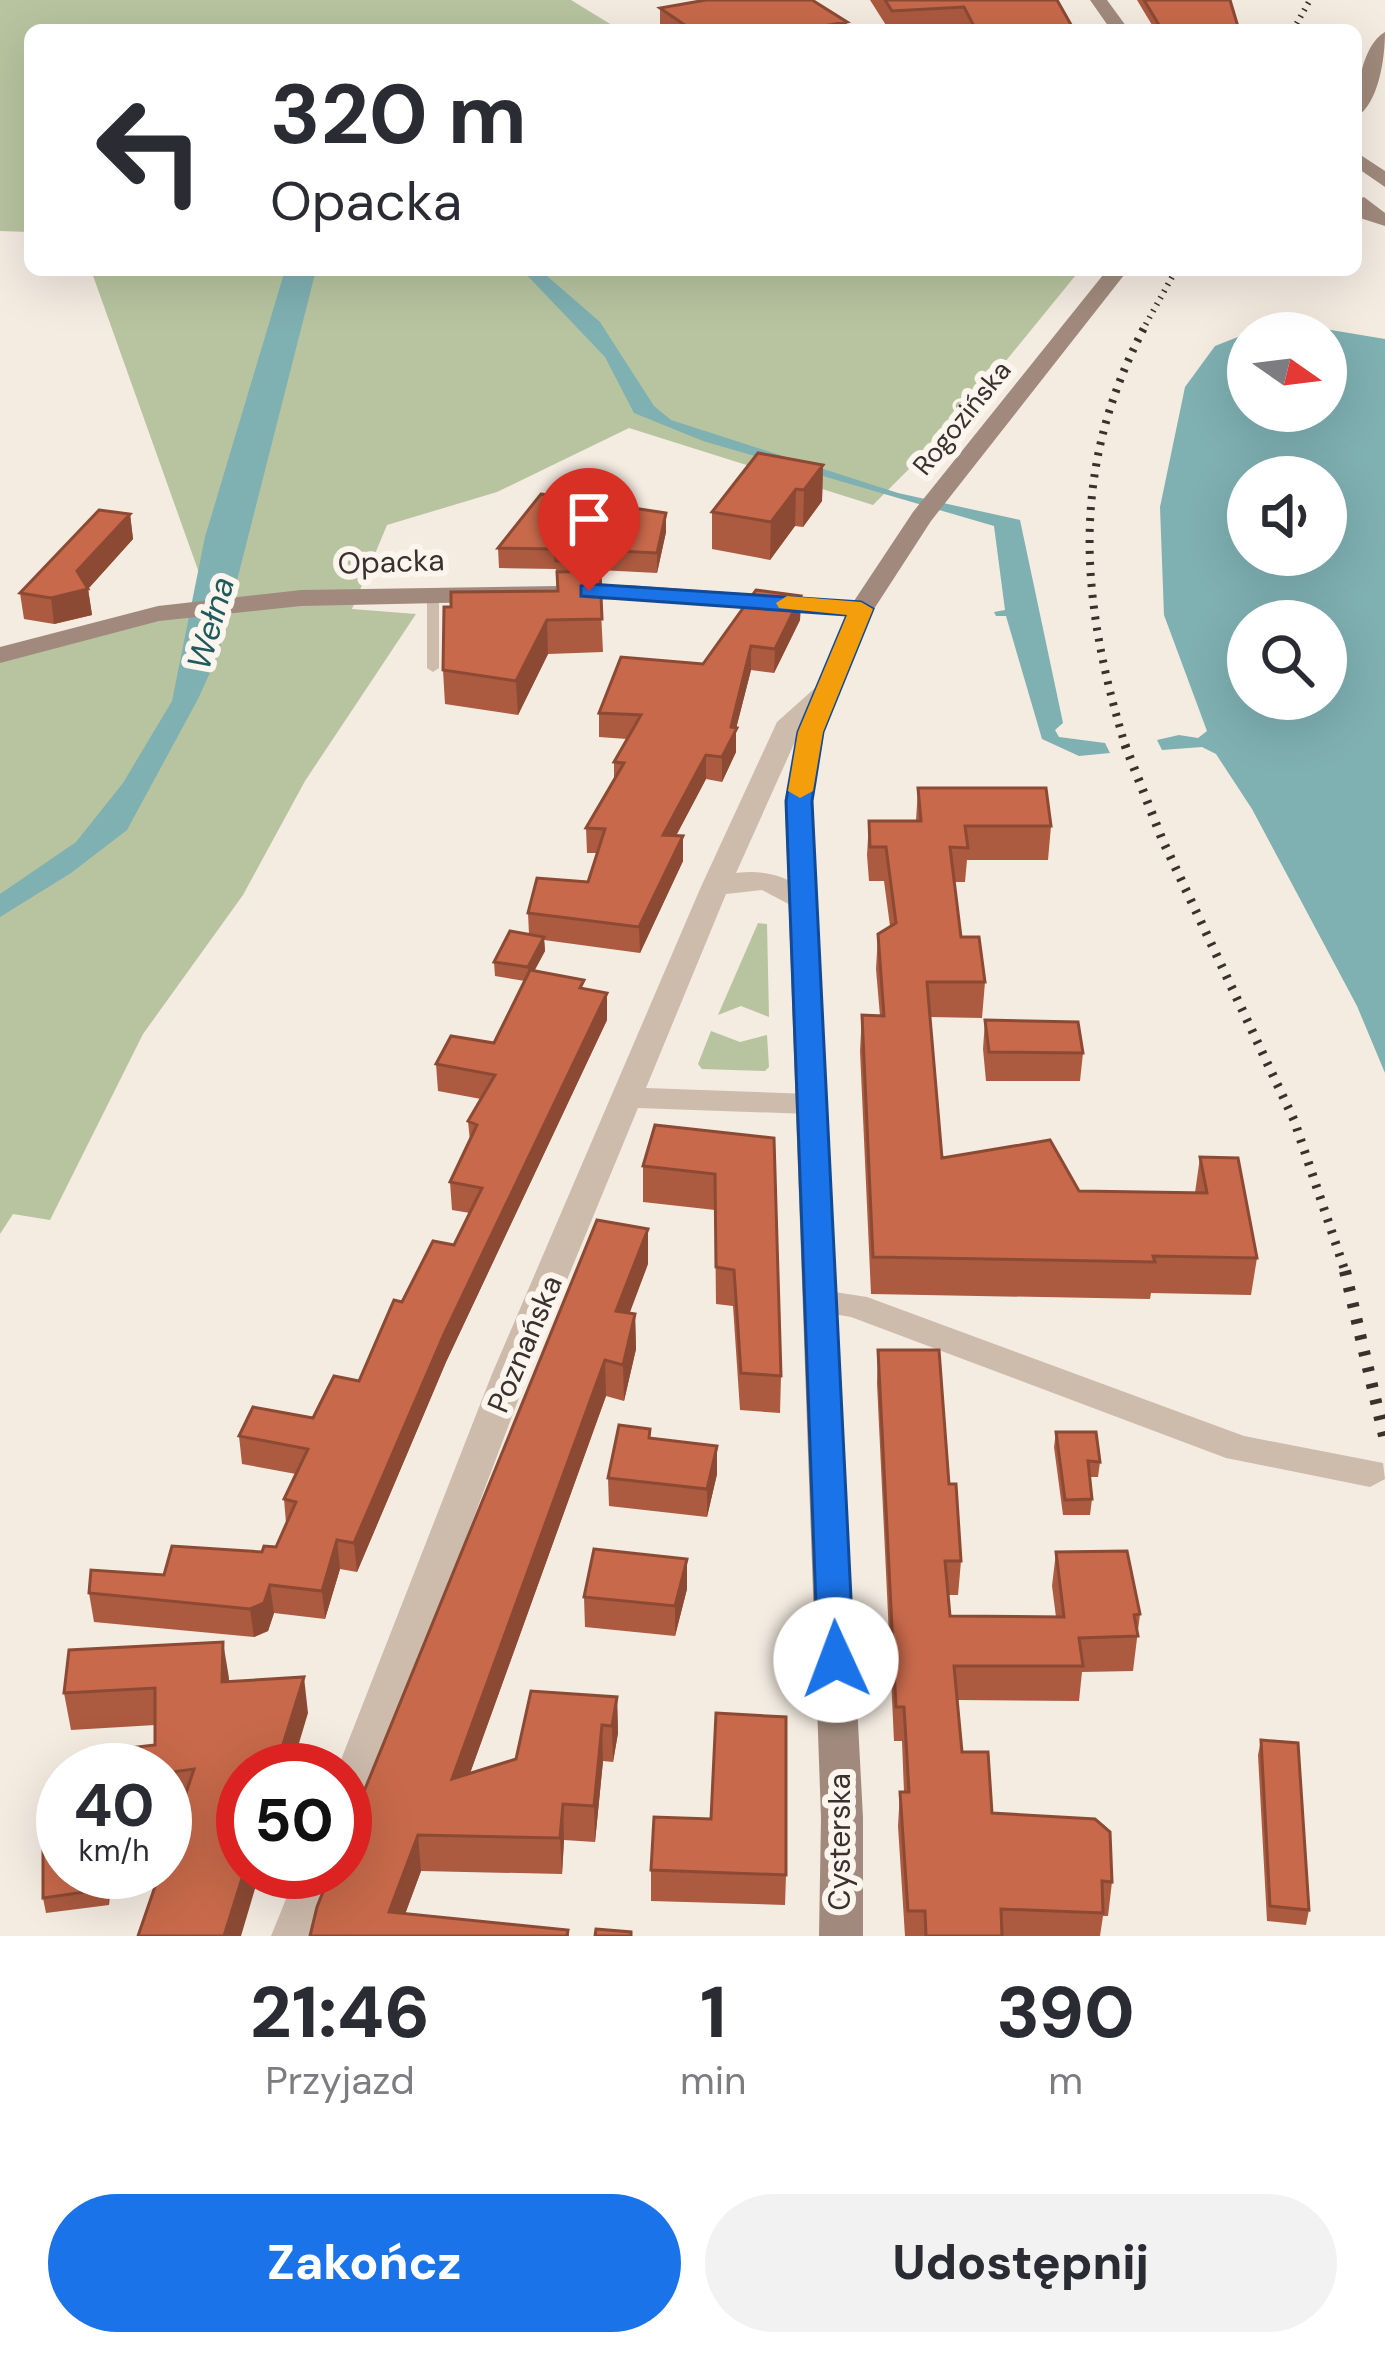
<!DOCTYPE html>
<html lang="pl">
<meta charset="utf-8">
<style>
body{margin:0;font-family:"DM Sans",sans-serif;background:#f2f2f3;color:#2b2b33;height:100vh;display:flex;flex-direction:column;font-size:45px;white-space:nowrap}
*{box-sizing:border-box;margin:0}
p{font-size:39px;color:#7c7c81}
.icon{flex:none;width:66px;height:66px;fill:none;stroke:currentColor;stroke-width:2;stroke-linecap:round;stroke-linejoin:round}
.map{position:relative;height:1936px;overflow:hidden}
.side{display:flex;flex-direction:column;background:#fff;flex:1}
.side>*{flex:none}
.top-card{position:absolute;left:24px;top:24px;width:1338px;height:252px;border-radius:18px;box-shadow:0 12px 48px #0002;background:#fff;color:#2b2b33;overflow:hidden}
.needle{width:78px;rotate:104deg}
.controls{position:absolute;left:1227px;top:312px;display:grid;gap:24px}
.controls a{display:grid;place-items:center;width:120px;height:120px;border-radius:50%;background:#fff;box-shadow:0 12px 48px #0002;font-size:60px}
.speed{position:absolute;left:36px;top:1743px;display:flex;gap:24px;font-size:60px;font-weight:700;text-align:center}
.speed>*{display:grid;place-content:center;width:156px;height:156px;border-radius:50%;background:#fff;box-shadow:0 12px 48px #0002;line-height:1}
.speed small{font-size:30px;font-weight:400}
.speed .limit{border:18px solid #d22;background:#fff;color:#111}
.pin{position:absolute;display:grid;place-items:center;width:102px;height:102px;color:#fff;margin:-123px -51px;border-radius:50% 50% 50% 0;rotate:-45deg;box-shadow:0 0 12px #0007}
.pin .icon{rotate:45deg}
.me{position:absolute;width:132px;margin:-66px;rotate:358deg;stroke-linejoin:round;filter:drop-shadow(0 0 9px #0008)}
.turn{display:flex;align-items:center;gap:42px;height:252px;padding:0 48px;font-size:54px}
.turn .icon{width:156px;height:156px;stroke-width:2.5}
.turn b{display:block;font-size:84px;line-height:102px}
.eta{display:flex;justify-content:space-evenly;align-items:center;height:204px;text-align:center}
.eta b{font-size:72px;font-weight:800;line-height:84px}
.action{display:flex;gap:24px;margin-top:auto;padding:24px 48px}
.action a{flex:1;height:138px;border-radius:72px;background:#1a73e8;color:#fff;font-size:48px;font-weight:800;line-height:138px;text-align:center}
.action a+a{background:#f2f2f3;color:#2b2b33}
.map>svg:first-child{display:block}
</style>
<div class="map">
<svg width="1385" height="1936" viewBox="0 0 1385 1936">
<rect width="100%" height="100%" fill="#f4ebe1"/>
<path fill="#b8c4a0" d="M0 0H571L620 30H30V232L0 231Z
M91 270H1080L956 422 873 505 629 428 497 492 387 525 352 609 416 614 305 781 243 895 143 1034 50 1220 13 1214 0 1234V656L158 614 213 612Z
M758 923 767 924 769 1017 741 1006 718 1015Z
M711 1031 740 1042 767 1035 769 1067 765 1071 702 1069 698 1064Z"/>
<path fill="#7fb0b2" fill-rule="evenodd" d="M285 270H316L218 655 198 699 127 830 71 873 0 917V894L76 842 123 783 172 701 205 537Z
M522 270H540L600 322 654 406 671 420 898 493 1020 520 1063 723 1055 730 1059 737 1105 743 1110 753 1079 756 1042 739 1006 616H996L994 612 1005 610 994 526 703 441 634 413 605 357Z
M1325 329 1385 339V1073L1357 1006 1252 809 1216 754 1202 747 1162 750 1157 740 1179 735 1198 738 1207 731 1164 615 1160 507 1185 387 1215 346 1248 333V411H1326V333H1256ZM1326 477V555H1248V477ZM1326 621V699H1248V621Z"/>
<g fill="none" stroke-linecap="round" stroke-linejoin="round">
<path fill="#cdbbac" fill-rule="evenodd" d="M433 589 439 593V668L433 672 427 668V593Z"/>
<path fill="#cdbbac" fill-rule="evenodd" d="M824 686 837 694 802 726 736 873C766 869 795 877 815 901L800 910 762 890 726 894 646 1088 810 1094 826 1104 810 1114 638 1108 528 1374 366 1803 360 1815 345 1820V1770H337L492 1374 700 889 777 722 815 688Z
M821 1290 867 1297 1244 1436 1383 1463 1385 1479 1370 1487 1226 1458 851 1317 809 1310 804 1302 809 1294Z
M297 1872H339L315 1936H271Z"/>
<path fill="#a18a7d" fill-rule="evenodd" d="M1090 0H1107L1129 30H1111Z
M1385 32C1385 57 1379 104 1356 117 1356 91 1362 45 1385 32Z
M1356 152 1385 171V187L1356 167Z
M1364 197 1385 213V226L1360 218 1356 200Z
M1107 270H1128L931 521 874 609 824 732 813 801 815 901 863 1818V1936H819L821 1818 785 801 798 732 846 615 628 599 301 606 159 621 0 663V647L158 606 301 590 628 585 854 601 913 512Z"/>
<path stroke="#3b302b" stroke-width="6" stroke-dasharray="1.5 6" stroke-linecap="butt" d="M1293 30 1310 0
M1142 331 1176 270"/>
<path stroke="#3b302b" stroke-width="8" stroke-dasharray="3 8" stroke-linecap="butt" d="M1126 748C1080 599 1069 471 1144 328"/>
<path stroke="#3b302b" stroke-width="9" stroke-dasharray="3 9" stroke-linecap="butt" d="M1125 745 1162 839 1294 1120 1346 1274"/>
<path stroke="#3b302b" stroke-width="12" stroke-dasharray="4.5 12" stroke-linecap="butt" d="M1345 1271 1385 1440"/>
</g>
<path fill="#ac5a40" d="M870 0H1057L1074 30H889Z
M1137 0H1230L1239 30H1155Z
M660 8 846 30H660Z
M823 465 822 501 803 527 795 526 770 560 712 549V512Z
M666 513V532L657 573 599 570 603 652 548 654 518 715 445 704 443 670 557 591 556 569 499 568 498 548Z
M130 514 133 539 88 589 92 615 54 624 24 619 20 593Z
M801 596 800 620 774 673 751 670 736 728V752L722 782 706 779 676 836 683 861 640 953 544 940 545 951 534 971 584 989 607 993V1020L446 1362 357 1572 340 1569 325 1619 274 1613 268 1631 254 1637 94 1622 89 1593 276 1547 286 1523 284 1499 296 1474 242 1464 239 1436 313 1418 359 1381 402 1302 454 1245 470 1213 452 1210 450 1182 470 1141 468 1121 481 1099 438 1091 436 1064 494 1043 525 981 495 976 494 962 529 934 528 913 588 882 597 853H587L586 828 614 780V762L627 739 599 737V713L703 664Z
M918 788 1051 826 1048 860H967L965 882H954L961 937 985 982 982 1018 930 1017 942 1158 1079 1191 1195 1193 1200 1157 1257 1258 1251 1295 1151 1293 1150 1299 871 1294 860 1051 862 1015 880 1016 876 969 878 934 890 926 884 881H869L867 855 869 821H916Z
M985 1020 1083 1053 1080 1081H986L983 1049Z
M774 1138 781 1376 780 1413 740 1410 733 1306 716 1304 715 1210 643 1202V1166Z
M648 1264 629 1313 635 1314 636 1349 624 1401 606 1396 470 1773 516 1759 617 1697 618 1733 613 1762 603 1761 595 1842 564 1840 562 1874 421 1871 405 1914 568 1930 569 1936H310Z
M878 1350 949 1484 961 1561 958 1595H948L950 1616 1056 1617 1052 1586 1056 1552 1140 1614 1133 1671 1082 1672 1079 1701 957 1700 962 1752 992 1813 1112 1882 1108 1916H1103L1100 1936H905L898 1826 900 1792H904L902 1741H894L877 1383Z
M1056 1432 1100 1462 1098 1477H1089L1092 1499 1090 1515H1063L1054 1447Z
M717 1474 707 1517 609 1506 608 1478Z
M687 1559V1589L675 1636 585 1627 584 1597Z
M228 1682 308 1713 181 1808 165 1811V1770L155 1745V1725L71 1730 64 1693Z
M1261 1740 1309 1910 1306 1925 1267 1921 1258 1755Z
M50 1845 111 1872 109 1905 46 1913 43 1898Z
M651 1870 786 1875 785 1905 651 1901Z"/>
<path fill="#8c4a34" d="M847 22 846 30H799Z
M823 465 822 501 803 527 804 490Z
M796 489 795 526 770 560 771 522Z
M666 513V532L657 573V553Z
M130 514 133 539 88 589 92 615 54 624 51 598Z
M801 596 800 620 774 673 775 649Z
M547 620 548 654 518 715 516 681Z
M751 646V670L736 729V752L722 782V757Z
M706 755V779L663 860V835Z
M683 836V861L640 953 639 927Z
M544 937 545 951 529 981 528 967Z
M607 993V1020L446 1362 357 1572 354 1543 444 1334Z
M648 1229V1264L617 1347 616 1311Z
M635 1314 636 1349 624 1401 623 1365Z
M605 1360 606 1396 455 1815 452 1779Z
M717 1446V1474L707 1517V1489Z
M337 1540 340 1569 325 1619 322 1591Z
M687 1559V1589L675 1636V1606Z
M270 1585 274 1613 268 1631 254 1637 250 1609Z
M223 1642 229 1678 227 1719 222 1682Z
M304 1677 308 1713 291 1770H275Z
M617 1697 618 1733 613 1762 612 1726Z
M602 1725 603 1761 595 1842 594 1806Z
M563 1804 564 1840 562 1874 560 1838Z
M418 1835 421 1871 397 1936 389 1912Z
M107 1872H111L109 1905 106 1889Z
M244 1872H260L241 1936H224Z"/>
<path fill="#c8694b" stroke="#8c4a34" stroke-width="3" d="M706 0H812L847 22 799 30H692L660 8Z
M885 0H1057L1074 30H976L964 7 892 11Z
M1144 0H1230L1239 30H1162Z
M758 453 823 465 804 490 796 489 771 522 712 512Z
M541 494 666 513 657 553 599 550V561H556L555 549 498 548Z
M99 510 130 514 77 571 88 589 51 598 20 593Z
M600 571 602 619 547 620 516 681 443 670 444 607H451V592L558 591 557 572Z
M756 590 801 596 775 649 751 646 731 727 737 728 722 757 706 755 663 835 683 836 639 927 528 913 537 878 588 882 605 829 586 828 624 763 614 762 641 715 599 713 621 657 703 664Z
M918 788H1046L1051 826H965L968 848 950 847 961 937H979L985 982H927L942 1158 1050 1140 1079 1191 1207 1193 1200 1157 1238 1158 1257 1258 1153 1256 1155 1262 873 1257 862 1015 884 1016 878 934 896 923 886 847H870L869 821H921Z
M510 931 544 937 528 967 494 962Z
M530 970 584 980 580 988 607 993 444 1334 354 1543 337 1540 322 1591 270 1585 264 1603 250 1609 89 1593 91 1570 164 1575 172 1546 262 1552 264 1546 276 1547 296 1502 284 1499 308 1449 239 1436 253 1407 313 1418 334 1376 359 1381 394 1300 402 1302 433 1241 454 1245 482 1188 450 1182 477 1125 468 1121 495 1075 436 1064 451 1036 494 1043Z
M985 1020 1078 1022 1083 1053 989 1052Z
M655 1125 774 1138 781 1376 741 1373 734 1270 716 1267 715 1174 643 1166Z
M597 1220 648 1229 616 1311 635 1314 623 1365 605 1360 452 1779 516 1759 531 1691 617 1697 612 1726 602 1725 594 1806 563 1804 560 1838 418 1835 389 1912 568 1930 567 1936H310L317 1907 331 1872H345V1838Z
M878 1350H939L949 1484H956L961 1561H945L950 1616 1064 1617 1056 1552 1127 1551 1140 1614 1134 1615 1138 1636 1079 1638 1083 1666H954L962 1752H988L992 1813 1095 1819 1110 1832 1112 1882 1102 1881 1103 1913 1001 1909 1002 1936H926L925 1911H908L900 1792H909L904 1707H896Z
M619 1425 650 1429 649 1438 717 1446 707 1489 608 1478Z
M1056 1432H1096L1100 1462 1088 1461 1092 1499 1065 1500Z
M594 1549 687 1559 675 1606 584 1597Z
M223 1642 222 1682 304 1677 275 1770H243L244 1872 224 1936H138L160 1872H165V1856L194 1769 165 1773V1770H119V1749L155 1745V1688L64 1693 69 1650Z
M716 1713 786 1717V1875L651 1870 654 1817 711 1819Z
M1261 1740 1298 1743 1309 1910 1270 1906Z
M63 1824V1872H107L106 1889 43 1898V1846L50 1845V1826Z
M596 1929 631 1932V1936H595Z"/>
<path fill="#1a73e8" stroke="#114b97" stroke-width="3" d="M589 584 861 602 873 609 823 732 812 801 854 1660 848 1670 836 1674 823 1670 818 1660 786 801 798 732 847 615 581 596V586Z"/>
<path fill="#f59e0b" d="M787 596 861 602 873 609 823 732 813 791 800 798 788 791 798 732 847 615 779 608 776 603Z"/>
<g text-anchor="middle" stroke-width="12" stroke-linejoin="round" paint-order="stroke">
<g font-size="27" fill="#3b302b" stroke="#fbf5ee">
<text transform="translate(962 418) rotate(-51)" y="9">Rogozińska</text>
</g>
<g font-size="30" fill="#3b302b" stroke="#fbf5ee">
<text transform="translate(391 562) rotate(-2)" y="10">Opacka</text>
<text transform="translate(525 1344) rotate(-67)" y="10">Poznańska</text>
<text transform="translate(840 1842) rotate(-90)" y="10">Cysterska</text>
</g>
<g font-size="33" font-style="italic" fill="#1f5a5e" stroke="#fbf5ee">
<text transform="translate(210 623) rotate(-74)" y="12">Wełna</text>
</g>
</g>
</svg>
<div class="controls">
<a><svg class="needle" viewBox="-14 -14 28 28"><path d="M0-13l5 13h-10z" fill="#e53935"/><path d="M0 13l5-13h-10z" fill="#7c7c81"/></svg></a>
<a><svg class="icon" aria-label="sound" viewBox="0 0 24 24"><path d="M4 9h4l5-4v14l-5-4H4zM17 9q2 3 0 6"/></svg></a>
<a><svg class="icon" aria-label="search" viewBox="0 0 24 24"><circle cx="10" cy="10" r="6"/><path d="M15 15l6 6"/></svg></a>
</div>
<div class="speed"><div>40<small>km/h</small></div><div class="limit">50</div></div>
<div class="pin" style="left:589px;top:591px;background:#d93025"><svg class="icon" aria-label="arrive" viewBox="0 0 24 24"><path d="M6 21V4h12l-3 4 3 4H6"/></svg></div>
<svg class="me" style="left:836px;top:1660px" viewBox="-20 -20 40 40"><circle r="19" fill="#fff"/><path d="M0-13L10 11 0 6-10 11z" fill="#1a73e8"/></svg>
<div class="top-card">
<div class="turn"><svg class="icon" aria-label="left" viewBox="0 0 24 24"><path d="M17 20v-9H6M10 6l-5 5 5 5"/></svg><div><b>320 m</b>Opacka</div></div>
</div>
</div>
<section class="side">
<div class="eta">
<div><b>21:46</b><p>Przyjazd</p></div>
<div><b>1</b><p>min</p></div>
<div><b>390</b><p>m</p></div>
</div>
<div class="action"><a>Zakończ</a><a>Udostępnij</a></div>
</section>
